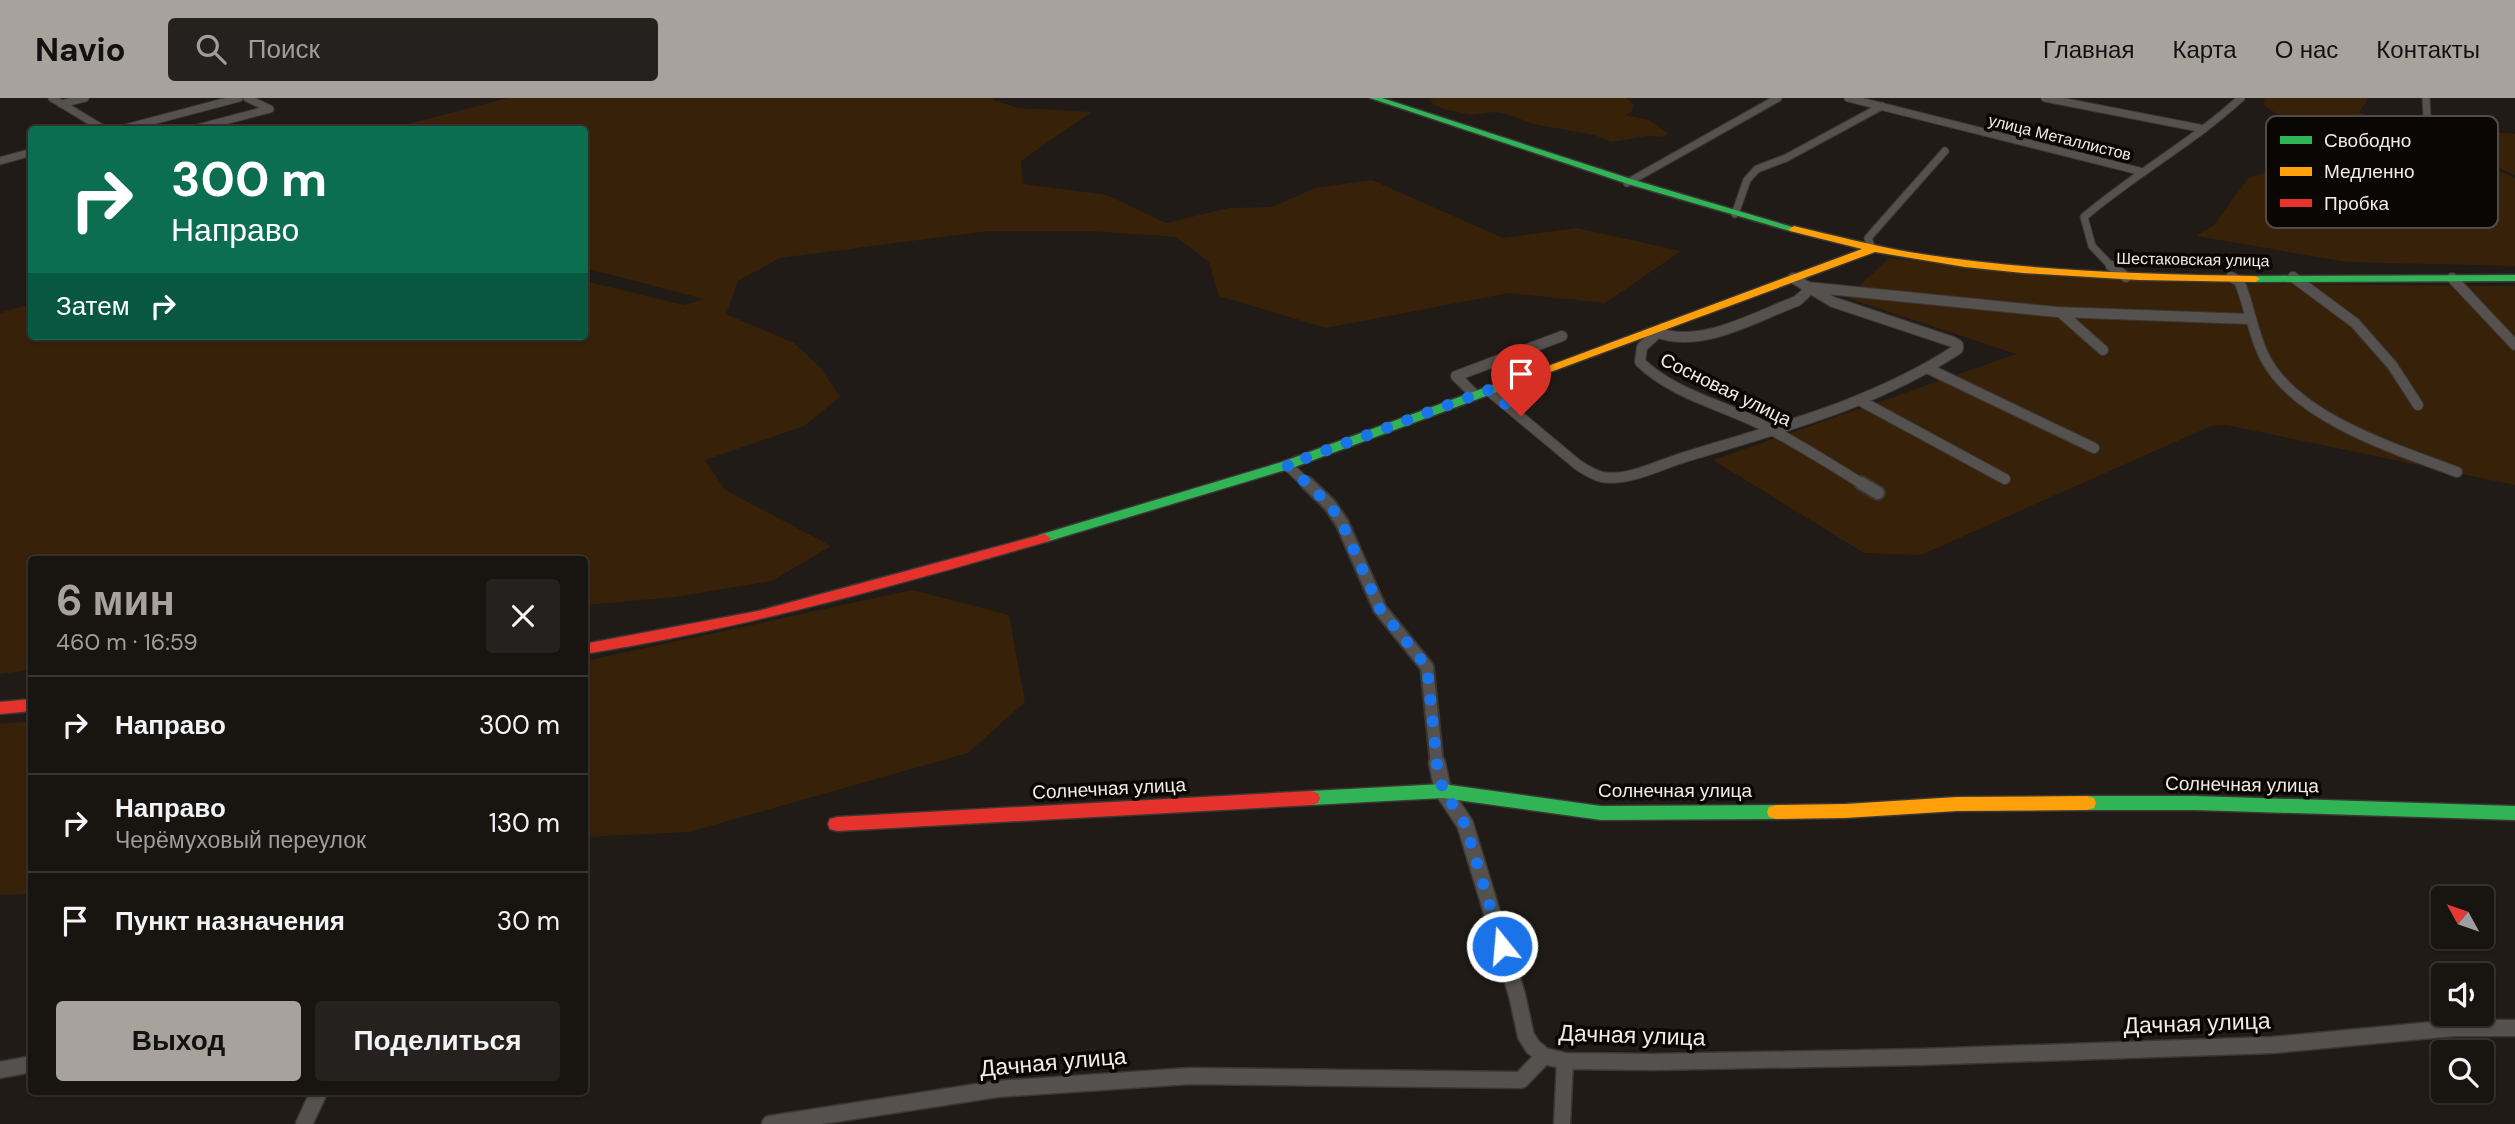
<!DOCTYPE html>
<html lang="ru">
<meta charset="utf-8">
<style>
body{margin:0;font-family:"DM Sans",sans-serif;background:#25211e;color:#f1f3f6;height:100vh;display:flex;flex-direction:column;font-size:26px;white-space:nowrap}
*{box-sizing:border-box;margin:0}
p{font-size:23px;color:#9f9e9f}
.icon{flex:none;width:38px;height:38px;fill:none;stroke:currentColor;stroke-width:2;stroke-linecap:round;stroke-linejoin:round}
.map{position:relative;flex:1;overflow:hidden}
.side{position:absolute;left:28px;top:458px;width:560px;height:539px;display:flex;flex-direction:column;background:#181410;border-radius:7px;box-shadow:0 2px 5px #0004,0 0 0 2px #363330}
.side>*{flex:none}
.guide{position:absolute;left:28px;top:28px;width:560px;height:214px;border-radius:7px;box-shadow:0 2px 5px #0004,0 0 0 2px #363330;background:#0b6e4f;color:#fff;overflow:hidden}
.needle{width:46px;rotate:310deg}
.controls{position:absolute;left:2431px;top:788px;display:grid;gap:14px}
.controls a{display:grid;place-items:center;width:63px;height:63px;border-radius:7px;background:#181410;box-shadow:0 2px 5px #0004,0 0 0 2px #363330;font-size:35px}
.pin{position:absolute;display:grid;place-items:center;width:60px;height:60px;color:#fff;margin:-72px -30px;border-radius:50% 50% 50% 0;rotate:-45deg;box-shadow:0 0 7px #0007}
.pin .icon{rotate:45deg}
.me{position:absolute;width:77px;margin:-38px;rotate:343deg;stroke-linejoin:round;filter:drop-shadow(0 0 5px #0008)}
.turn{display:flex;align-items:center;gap:24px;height:147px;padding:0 28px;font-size:32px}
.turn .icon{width:91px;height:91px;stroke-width:2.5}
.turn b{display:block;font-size:49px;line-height:60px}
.then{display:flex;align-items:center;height:66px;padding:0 28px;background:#0003;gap:14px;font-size:26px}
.round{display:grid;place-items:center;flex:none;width:74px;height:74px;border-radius:7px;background:#25211e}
.headline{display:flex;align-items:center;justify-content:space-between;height:119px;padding:0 28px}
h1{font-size:42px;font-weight:700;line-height:52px;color:#a8a29d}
.button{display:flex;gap:14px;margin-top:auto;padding:14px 28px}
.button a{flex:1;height:80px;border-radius:7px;background:#a8a29d;color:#111;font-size:28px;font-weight:700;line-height:80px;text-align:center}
.button a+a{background:#25211e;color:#f1f3f6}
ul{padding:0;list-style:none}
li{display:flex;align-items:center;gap:21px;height:98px;padding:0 28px;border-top:2px solid #363330}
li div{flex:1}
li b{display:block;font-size:26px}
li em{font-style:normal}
header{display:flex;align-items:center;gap:42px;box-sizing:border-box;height:98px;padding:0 35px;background:#a8a29d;color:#111}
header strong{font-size:33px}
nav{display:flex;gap:38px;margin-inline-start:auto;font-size:24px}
.search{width:490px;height:63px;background:#25211e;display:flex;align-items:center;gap:18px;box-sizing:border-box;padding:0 24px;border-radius:7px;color:#9f9e9f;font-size:26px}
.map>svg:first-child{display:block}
</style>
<header>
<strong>Navio</strong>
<div class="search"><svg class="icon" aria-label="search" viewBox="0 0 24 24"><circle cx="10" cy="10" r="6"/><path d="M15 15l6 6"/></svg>Поиск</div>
<nav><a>Главная</a><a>Карта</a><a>О нас</a><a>Контакты</a></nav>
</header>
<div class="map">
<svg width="2515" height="1026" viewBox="0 0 2515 1026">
<rect width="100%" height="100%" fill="#201b16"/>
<path fill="#372109" d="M508 0H993V2L1018 10 1091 14 1021 63 1023 86 1107 97 1166 125 1229 110 1272 109 1315 90 1372 82 1503 140 1577 130 1681 153 1605 205 1509 195 1326 230 1219 198 1209 164 1176 139 1089 133H988L780 160 738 183 726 216 794 245 820 269 840 299 804 328 705 362 725 392 831 448 772 483 676 499 585 507 584 462H32L31 572 0 576V215L31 206 32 238H584L585 183 683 207 704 201 585 170 584 32 371 31 400 28Z
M1436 0H1626L1634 7 1631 14 1625 17 1649 22 1668 35 1664 39 1646 38 1612 44 1594 37 1533 26 1510 17 1494 14 1472 17 1444 11 1432 6 1431 1Z
M2265 0H2366L2368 1 2359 14 2379 23 2515 36V77L2483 63 2303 33 2263 7Z
M2308 35 2463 61 2485 66 2515 80V168L2347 164 2196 138 2214 127 2249 79 2285 70Z
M1889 160 2128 181 2244 186 2515 188V387L2226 327 2211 328 1921 457 1864 455 1713 362 2016 256 1850 201 1853 194Z
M912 492 1009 517 1025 604 968 655 689 734 585 739V563Z
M31 623V796L0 797V626Z"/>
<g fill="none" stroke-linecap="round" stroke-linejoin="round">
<g stroke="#3b3734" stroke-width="9">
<path id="street-far3" d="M52 0 105 32
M1848 0 2143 74
M2045 0 2204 31
M2426 0 2427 19
M61 6 85 0
M118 32 239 0
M190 32 270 11 247 0
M0 63 32 54
M1627 85 1778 0
M1735 116 1747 82 1757 71 1786 60 1882 8
M1872 151 1868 140 1945 53
M2113 170 2092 148 2084 119C2134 76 2192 45 2241 0"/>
</g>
<g stroke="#3b3734" stroke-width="12">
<path id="street-far2" d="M2111 168 2126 179
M2231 179 2239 183C2250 208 2252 235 2265 260 2297 321 2396 351 2457 374
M2293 179 2355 225 2392 267 2418 307
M2452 180 2515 247
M2060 214 2103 252
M1663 230 1642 249 1640 264C1673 296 1720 306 1760 326 1796 344 1830 366 1864 387
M1658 235C1704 250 1754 219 1797 203L1806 195 1807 189 2057 214 2250 221
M1927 270 2094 350
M1488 292 1578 367C1586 372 1593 377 1602 379 1628 384 1661 366 1685 359 1780 330 1874 306 1958 251V247L1953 244 1833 204 1793 180
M1475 297 1456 278 1562 238
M1859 302 2005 381
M1287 367 1308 387"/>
</g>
<g stroke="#3b3734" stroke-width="16">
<path id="street-far1" d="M1307 385 1330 407 1342 425 1380 511 1427 569 1437 667
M1861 385 1878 395"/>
</g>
<g stroke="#3b3734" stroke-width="19">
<path id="street" d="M1437 665 1443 693 1465 726 1517 897 1526 938 1533 949 1544 958 1565 963 1654 964 1919 959 2273 947 2454 930H2515
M0 972 32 966
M304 1026 319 994
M770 1026 997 991 1190 978 1521 982 1544 958
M1562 1026 1565 963"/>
</g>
<g stroke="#3b3734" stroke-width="3">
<path id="fast" d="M1370 0H1382L1634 82 1799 131 1790 133 1628 86Z
M2515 177V183L2255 184 2250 181 2255 178Z
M1514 279 1520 283 1518 286 1292 370 1049 443 1044 444 1037 440 1039 437 1282 364Z
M1443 686 1601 708 1776 707 1783 709 1785 714 1783 719 1776 721 1601 722 1443 700 1311 707 1304 705 1302 700 1304 695 1311 693Z
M2087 698H2196L2515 708V722L2196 712H2087L2080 710 2078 705 2080 700Z"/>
</g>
<g stroke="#3b3734" stroke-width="3">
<path id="slow" d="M1794 128C1832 137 1870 147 1909 154 2023 173 2139 176 2255 178L2260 181 2255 184 2139 182 2023 175 1965 169 1875 154 1518 286H1510L1508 283 1862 151 1790 133 1789 131Z
M2087 698 2094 700 2096 705 2094 710 2087 712 1957 713 1845 720 1776 721 1769 719 1767 714 1769 709 1776 707 1845 706 1957 699Z"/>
</g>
<g stroke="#3b3734" stroke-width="3">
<path id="jam" d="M1044 436 1051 440 1049 443C896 487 743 531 584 556V546L758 513Z
M32 601V613L0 616V604Z
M1311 693 1318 695 1320 700 1318 705 1311 707 837 733 830 731 828 726 830 721 837 719Z"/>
</g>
<use href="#street-far3" stroke="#55514e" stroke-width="7"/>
<use href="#street-far2" stroke="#55514e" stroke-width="10"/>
<use href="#street-far1" stroke="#55514e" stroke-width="12"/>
<use href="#street" stroke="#55514e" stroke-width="16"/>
<use href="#fast" fill="#30b455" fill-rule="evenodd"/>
<use href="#slow" fill="#ff9f0a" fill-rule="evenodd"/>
<use href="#jam" fill="#e5322d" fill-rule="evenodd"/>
</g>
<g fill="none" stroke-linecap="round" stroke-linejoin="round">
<path stroke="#1a73e8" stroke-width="12" stroke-dasharray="0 21.6" d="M1502 848 1465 726 1443 692 1437 667 1427 569 1380 511 1342 425 1330 407 1287 367 1488 292 1521 318"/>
</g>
<g text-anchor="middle" stroke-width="7" stroke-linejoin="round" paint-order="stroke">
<g font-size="16" fill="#f2ebe5" stroke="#0a0604">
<text transform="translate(2060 39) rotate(14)" y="6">улица Металлистов</text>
<text transform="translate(2193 161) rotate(1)" y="6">Шестаковская улица</text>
</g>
<g font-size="19" fill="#f2ebe5" stroke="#0a0604">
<text transform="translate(1726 291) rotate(26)" y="7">Сосновая улица</text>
<text transform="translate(2242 686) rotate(1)" y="7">Солнечная улица</text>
<text transform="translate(1109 690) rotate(-3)" y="7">Солнечная улица</text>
<text x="1675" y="699">Солнечная улица</text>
</g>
<g font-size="23" fill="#f2ebe5" stroke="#0a0604">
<text transform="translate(2197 925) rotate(-2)" y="8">Дачная улица</text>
<text transform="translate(1632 937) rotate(2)" y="8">Дачная улица</text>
<text transform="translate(1053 964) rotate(-5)" y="8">Дачная улица</text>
</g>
</g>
<rect x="2266" y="18" width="232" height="112" rx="10" fill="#0a0604" stroke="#504b48" stroke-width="2"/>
<rect x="2280" y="38" width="32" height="8" fill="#30b455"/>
<rect x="2280" y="69" width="32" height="9" fill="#ff9f0a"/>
<rect x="2280" y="101" width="32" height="8" fill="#e5322d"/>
<g font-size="19" fill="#f2ebe5">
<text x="2324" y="49">Свободно</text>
<text x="2324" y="80">Медленно</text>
<text x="2324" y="112">Пробка</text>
</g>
</svg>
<div class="controls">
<a><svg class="needle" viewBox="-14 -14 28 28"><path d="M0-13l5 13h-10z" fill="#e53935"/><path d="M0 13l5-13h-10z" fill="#9f9e9f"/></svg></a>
<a><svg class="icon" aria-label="sound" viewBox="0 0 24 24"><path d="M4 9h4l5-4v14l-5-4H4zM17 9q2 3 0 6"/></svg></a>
<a><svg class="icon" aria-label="search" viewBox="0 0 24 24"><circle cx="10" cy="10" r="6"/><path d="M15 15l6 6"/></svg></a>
</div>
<div class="pin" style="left:1521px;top:318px;background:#d93025"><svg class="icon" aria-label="arrive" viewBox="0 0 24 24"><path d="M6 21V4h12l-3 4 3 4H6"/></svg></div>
<svg class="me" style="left:1502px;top:848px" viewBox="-20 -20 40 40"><circle r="17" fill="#1a73e8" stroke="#fff" stroke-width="3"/><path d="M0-11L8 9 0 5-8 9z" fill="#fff"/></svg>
<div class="guide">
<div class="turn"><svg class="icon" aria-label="right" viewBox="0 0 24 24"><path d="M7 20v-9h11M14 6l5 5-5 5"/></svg><div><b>300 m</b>Направо</div></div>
<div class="then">Затем<svg class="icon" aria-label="right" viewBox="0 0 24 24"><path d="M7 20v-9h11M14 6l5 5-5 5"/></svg></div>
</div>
<section class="side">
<div class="headline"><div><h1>6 мин</h1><p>460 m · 16:59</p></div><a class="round"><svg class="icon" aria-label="close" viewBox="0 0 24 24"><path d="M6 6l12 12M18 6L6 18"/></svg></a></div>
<ul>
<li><svg class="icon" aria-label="right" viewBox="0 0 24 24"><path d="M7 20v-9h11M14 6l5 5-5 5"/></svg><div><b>Направо</b></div><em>300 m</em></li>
<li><svg class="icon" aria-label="right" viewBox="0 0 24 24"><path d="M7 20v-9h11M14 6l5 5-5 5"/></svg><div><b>Направо</b><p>Черёмуховый переулок</p></div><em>130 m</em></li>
<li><svg class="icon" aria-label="arrive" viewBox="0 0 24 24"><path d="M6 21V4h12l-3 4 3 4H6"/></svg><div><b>Пункт назначения</b></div><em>30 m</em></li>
</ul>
<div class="button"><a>Выход</a><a>Поделиться</a></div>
</section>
</div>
